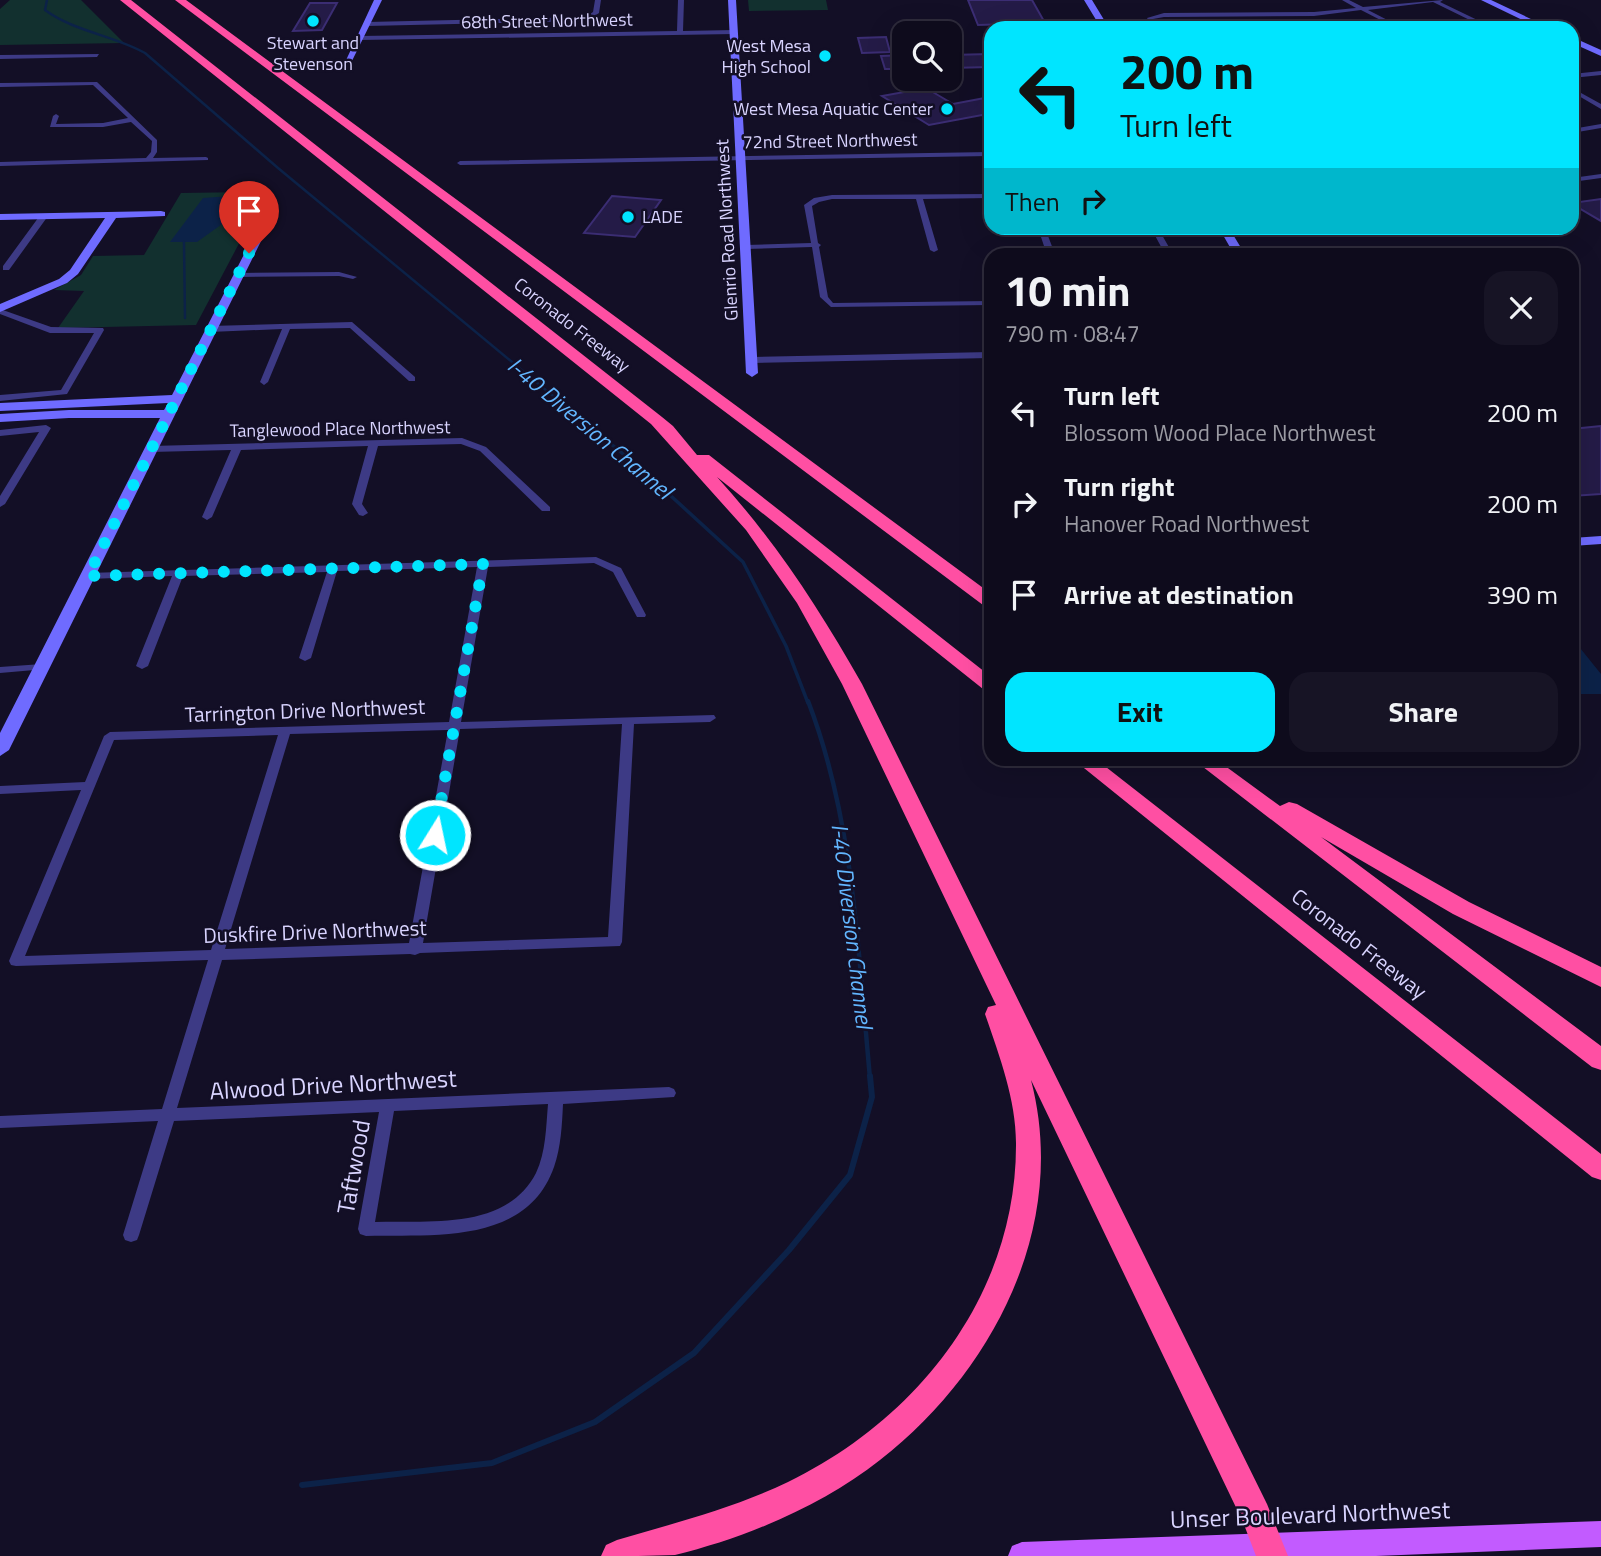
<!DOCTYPE html>
<meta charset="utf-8">
<style>
body{margin:0;font-family:"Titillium Web",sans-serif;background:#171425;color:#f1f3f6;height:100vh;display:flex;flex-direction:column;font-size:26px;white-space:nowrap}
*{box-sizing:border-box;margin:0}
p{font-size:23px;color:#9b9ba3}
.icon{flex:none;width:38px;height:38px;fill:none;stroke:currentColor;stroke-width:2;stroke-linecap:round;stroke-linejoin:round}
.map{position:relative;flex:1;overflow:hidden}
.drawer{position:absolute;left:984px;top:248px;width:595px;height:518px;display:flex;flex-direction:column;background:#0e0b1c;border-radius:21px;box-shadow:0 7px 28px #0002,0 0 0 2px #2e2b3b}
.drawer>*{flex:none}
.top-card{position:absolute;left:984px;top:21px;width:595px;height:214px;border-radius:21px;box-shadow:0 7px 28px #0002,0 0 0 2px #2e2b3b;background:#00e5ff;color:#111;overflow:hidden}
.controls{position:absolute;left:892px;top:21px;display:grid;gap:14px}
.controls a{display:grid;place-items:center;width:70px;height:70px;border-radius:14px;background:#0e0b1c;box-shadow:0 7px 28px #0002,0 0 0 2px #2e2b3b;font-size:35px}
.pin{position:absolute;display:grid;place-items:center;width:60px;height:60px;color:#fff;margin:-72px -30px;border-radius:50% 50% 50% 0;rotate:-45deg;box-shadow:0 0 7px #0007}
.pin .icon{rotate:45deg}
.me{position:absolute;width:77px;margin:-38px;rotate:10deg;stroke-linejoin:round;filter:drop-shadow(0 0 5px #0008)}
.turn{display:flex;align-items:center;gap:24px;height:147px;padding:0 21px;font-size:32px}
.turn .icon{width:91px;height:91px;stroke-width:2.5}
.turn b{display:block;font-size:49px;line-height:60px}
.then{display:flex;align-items:center;height:66px;padding:0 21px;background:#0003;gap:14px;font-size:26px}
.round{display:grid;place-items:center;flex:none;width:74px;height:74px;border-radius:21px;background:#171425}
.overview{display:flex;align-items:center;justify-content:space-between;height:119px;padding:0 21px}
h1{font-size:42px;font-weight:700;line-height:52px}
.cta{display:flex;gap:14px;margin-top:auto;padding:14px 21px}
.cta a{flex:1;height:80px;border-radius:21px;background:#00e5ff;color:#111;font-size:28px;font-weight:700;line-height:80px;text-align:center}
.cta a+a{background:#171425;color:#f1f3f6}
ul{padding:0;list-style:none}
li{display:flex;align-items:center;gap:21px;height:91px;padding:0 21px}
li div{flex:1}
li b{display:block;font-size:26px}
li em{font-style:normal}
.map>svg:first-child{display:block}
</style>
<div class="map">
<svg width="1601" height="1556" viewBox="0 0 1601 1556">
<rect width="100%" height="100%" fill="#130f26"/>
<path fill="#12302f" d="M10 0H81L124 43 0 45V9Z
M748 0H826L828 10 749 11Z
M249 192 263 198 196 325 58 328 84 291 54 290 81 275 93 256 144 255 181 193Z"/>
<path fill="#0c2248" d="M245 195 253 202 197 242H170L203 198Z
M1572 638 1601 674V694H1572Z"/>
<g fill="none" stroke-linecap="round" stroke-linejoin="round">
<path stroke="#0c2248" stroke-width="2.5" d="M47 0 45 10C75 32 113 35 145 53L278 168 570 410
M184 242 185 318"/>
<path stroke="#0c2248" stroke-width="3.5" d="M568 408 647 474 743 562 786 646 808 703"/>
<path stroke="#0c2248" stroke-width="4.5" d="M808 701C854 820 858 952 870 1078"/>
<path stroke="#0c2248" stroke-width="6" d="M302 1485 492 1463 595 1422 694 1353 789 1250 850 1175 872 1097 870 1076"/>
</g>
<path fill="#241b47" stroke="#3b2d73" stroke-width="2" d="M968 0H1032L1045 23 978 25Z
M310 3H337L322 30 293 31Z
M886 37 890 52 862 53 858 38Z
M990 54V67L950 68V55Z
M905 55V69H885L881 56Z
M926 88 953 104 990 97V119L982 115 929 125 882 96Z
M612 196 661 200 635 237 584 233Z
M1601 199V221L1572 204V203Z
M1601 426V494L1572 496V429Z"/>
<g fill="none" stroke-linecap="round" stroke-linejoin="round">
<path fill="#3d3a85" fill-rule="evenodd" d="M595 0H601L599 13 587 21 367 26 364 24 367 22 586 17 593 12Z
M678 0H684L683 31 734 30 737 32 734 34 360 40 357 38 360 36 677 31Z
M1342 0H1349L1363 7 1443 0 1440 2 1494 28H1486L1433 2 1368 10 1403 28H1396L1361 10 1314 16 1164 17 1153 19 1159 28H1153L1147 18 1164 13 1314 12 1356 8Z
M99 54 97 57 0 59V55Z
M1601 71V75L1572 78V74Z
M97 82 157 140V152L153 158 206 157 208 158V160L0 166V162L146 158 151 152 152 141 131 122 103 127H50L53 116 56 114 59 116 56 124 103 123 128 118 93 85 0 87V83Z
M1572 88 1601 104V109L1572 92Z
M1601 124V128L1572 133V129Z
M990 152V156L460 165 457 163 460 161Z
M1601 174V178L1572 182V178Z
M990 194V198L923 199 938 250 934 252 930 250 916 199H832L819 202 812 206 818 243 821 245 819 247 828 297 833 303 990 301V305L831 307 820 297 812 247 746 249 742 247 746 245 811 243 804 205 814 198 832 195Z
M41 214 48 216 9 270H3V266Z
M1038 228H1045L1053 249 1052 251 1045 249Z
M1151 228H1158L1174 256H1166Z
M339 272 357 277 353 279 339 276 238 277 234 275 238 273Z
M0 309 51 327 103 328 104 330 67 394 0 401V395L61 390 94 333H50L0 314Z
M352 322 415 377V381H409L350 328 290 329 268 382 264 385 260 382 282 329 210 332 206 329 210 326Z
M990 352V358L751 363 747 360 751 357Z
M46 425 51 428 5 504 0 507V496L39 432 0 436V430Z
M462 438 486 447 550 507V511H542L480 451 461 444 378 446 362 504 368 513 363 516 359 515 352 504 368 446 241 450 212 517 207 520 202 517 231 450 151 452 146 449 151 446Z
M596 557 621 568 646 615 645 617H637L613 572 594 563 488 567 461 722 714 715 716 718 710 722 634 724 622 942 620 946 420 953 415 955 410 954 222 960 177 1108 669 1087 674 1089 676 1093 674 1097 563 1104C562 1125 561 1147 554 1167 526 1246 432 1234 366 1236L360 1234 358 1229 379 1112 174 1121 139 1235 137 1240 131 1242 125 1240 123 1235 158 1121 0 1128V1116L162 1109 208 960 16 966 11 965 9 961 81 790 0 794V786L85 782 104 736 110 732 449 722 477 567 337 571 311 658 305 661 299 658 327 572 183 576 148 666 142 669 136 666 172 576 88 579 83 576 88 573ZM622 724 608 937 423 943 460 729ZM448 730 409 943 225 949 290 734ZM278 735 211 950 25 956 114 740ZM548 1104C546 1127 546 1152 536 1173 506 1231 429 1220 375 1222L394 1111Z
M42 664 48 667 46 669 0 673V667Z"/>
<path fill="#6f6bff" fill-rule="evenodd" d="M374 0H382L348 69 341 71Z
M728 0H736L758 373 752 377 746 373Z
M1084 0H1092L1109 28H1101Z
M1481 0H1491L1550 28H1539Z
M1572 37 1601 50V56L1572 43Z
M161 211 165 212V216L116 218 78 274 67 283 0 312V304L59 279 70 270 105 218 0 220V214Z
M261 228 266 231 9 750 0 756V733L160 418H69L0 422V414L69 410H164L168 403 0 411V403L172 395 256 231Z
M1219 228H1229L1246 256H1235Z
M1601 536V544L1572 546V538Z"/>
<path fill="#c25bff" fill-rule="evenodd" d="M1601 1521V1547L1376 1556H1008L1012 1546 1022 1542Z"/>
<path fill="#ff4fa3" fill-rule="evenodd" d="M120 0H131L662 417 673 426 697 455H709L990 676V691L983 689 717 477C776 542 818 607 862 684L1267 1504 1288 1556H1256L1243 1522 1031 1080C1069 1225 994 1371 880 1460 823 1505 746 1538 675 1555 652 1556 624 1556 601 1556L606 1545 617 1540C675 1523 734 1508 788 1482 920 1418 1017 1292 1016 1143 1016 1099 999 1055 985 1014L988 1007 996 1005 842 684 797 603 746 530 651 424Z
M175 0H186L990 593V606L983 605Z
M1074 760H1097L1601 1154V1180L1592 1177Z
M1194 760H1217L1280 806 1289 802 1297 804 1469 902 1601 967V987L1453 914 1321 837 1601 1046V1070L1592 1067Z"/>
</g>
<g fill="none" stroke-linecap="round" stroke-linejoin="round">
<path stroke="#00e5ff" stroke-width="12" stroke-dasharray="0 21.6" d="M249 253 88 576 483 564 435 835"/>
</g>
<g fill="#00e5ff" stroke="#130f26" stroke-width="2.5">
<circle cx="313" cy="21" r="7"/>
<circle cx="825" cy="56" r="7"/>
<circle cx="947" cy="109" r="7"/>
<circle cx="628" cy="217" r="7"/>
</g>
<g text-anchor="middle" stroke-width="5" stroke-linejoin="round" paint-order="stroke">
<g font-size="18" fill="#d9d4ff" stroke="#130f26">
<text transform="translate(547 21) rotate(-1)" y="6">68th Street Northwest</text>
<text transform="translate(830 141) rotate(-1)" y="6">72nd Street Northwest</text>
<text transform="translate(727 230) rotate(-93)" y="6">Glenrio Road Northwest</text>
<text transform="translate(572 325) rotate(38)" y="6">Coronado Freeway</text>
<text transform="translate(340 429) rotate(-1)" y="6">Tanglewood Place Northwest</text>
</g>
<g font-size="18" fill="#d9d4ff" stroke="#130f26" text-anchor="end">
<text x="313" y="49" text-anchor="middle">Stewart and<tspan x="313" dy="21">Stevenson</tspan></text>
<text x="811" y="52">West Mesa<tspan x="811" dy="21">High School</tspan></text>
<text x="933" y="115">West Mesa Aquatic Center</text>
<text x="642" y="223" text-anchor="start">LADE</text>
</g>
<g font-size="21" fill="#d9d4ff" stroke="#130f26">
<text transform="translate(305 711) rotate(-2)" y="7">Tarrington Drive Northwest</text>
<text transform="translate(315 932) rotate(-2)" y="7">Duskfire Drive Northwest</text>
<text transform="translate(1359 944) rotate(38)" y="7">Coronado Freeway</text>
</g>
<g font-size="23" font-style="italic" fill="#62b6ff" stroke="#130f26">
<text transform="translate(590 428) rotate(40)" y="8">I-40 Diversion Channel</text>
<text transform="translate(852 926) rotate(83)" y="8">I-40 Diversion Channel</text>
</g>
<g font-size="24" fill="#d9d4ff" stroke="#130f26">
<text transform="translate(333 1085) rotate(-3)" y="8">Alwood Drive Northwest</text>
<text transform="translate(354 1167) rotate(-80)" y="8">Taftwood</text>
<text transform="translate(1310 1515) rotate(-2)" y="8">Unser Boulevard Northwest</text>
</g>
</g>
</svg>
<div class="controls">
<a><svg class="icon" aria-label="search" viewBox="0 0 24 24"><circle cx="10" cy="10" r="6"/><path d="M15 15l6 6"/></svg></a>
</div>
<div class="pin" style="left:249px;top:253px;background:#d93025"><svg class="icon" aria-label="arrive" viewBox="0 0 24 24"><path d="M6 21V4h12l-3 4 3 4H6"/></svg></div>
<svg class="me" style="left:435px;top:835px" viewBox="-20 -20 40 40"><circle r="17" fill="#00e5ff" stroke="#fff" stroke-width="3"/><path d="M0-11L8 9 0 5-8 9z" fill="#fff"/></svg>
<div class="top-card">
<div class="turn"><svg class="icon" aria-label="left" viewBox="0 0 24 24"><path d="M17 20v-9H6M10 6l-5 5 5 5"/></svg><div><b>200 m</b>Turn left</div></div>
<div class="then">Then<svg class="icon" aria-label="right" viewBox="0 0 24 24"><path d="M7 20v-9h11M14 6l5 5-5 5"/></svg></div>
</div>
<section class="drawer">
<div class="overview"><div><h1>10 min</h1><p>790 m · 08:47</p></div><a class="round"><svg class="icon" aria-label="close" viewBox="0 0 24 24"><path d="M6 6l12 12M18 6L6 18"/></svg></a></div>
<ul>
<li><svg class="icon" aria-label="left" viewBox="0 0 24 24"><path d="M17 20v-9H6M10 6l-5 5 5 5"/></svg><div><b>Turn left</b><p>Blossom Wood Place Northwest</p></div><em>200 m</em></li>
<li><svg class="icon" aria-label="right" viewBox="0 0 24 24"><path d="M7 20v-9h11M14 6l5 5-5 5"/></svg><div><b>Turn right</b><p>Hanover Road Northwest</p></div><em>200 m</em></li>
<li><svg class="icon" aria-label="arrive" viewBox="0 0 24 24"><path d="M6 21V4h12l-3 4 3 4H6"/></svg><div><b>Arrive at destination</b></div><em>390 m</em></li>
</ul>
<div class="cta"><a>Exit</a><a>Share</a></div>
</section>
</div>
